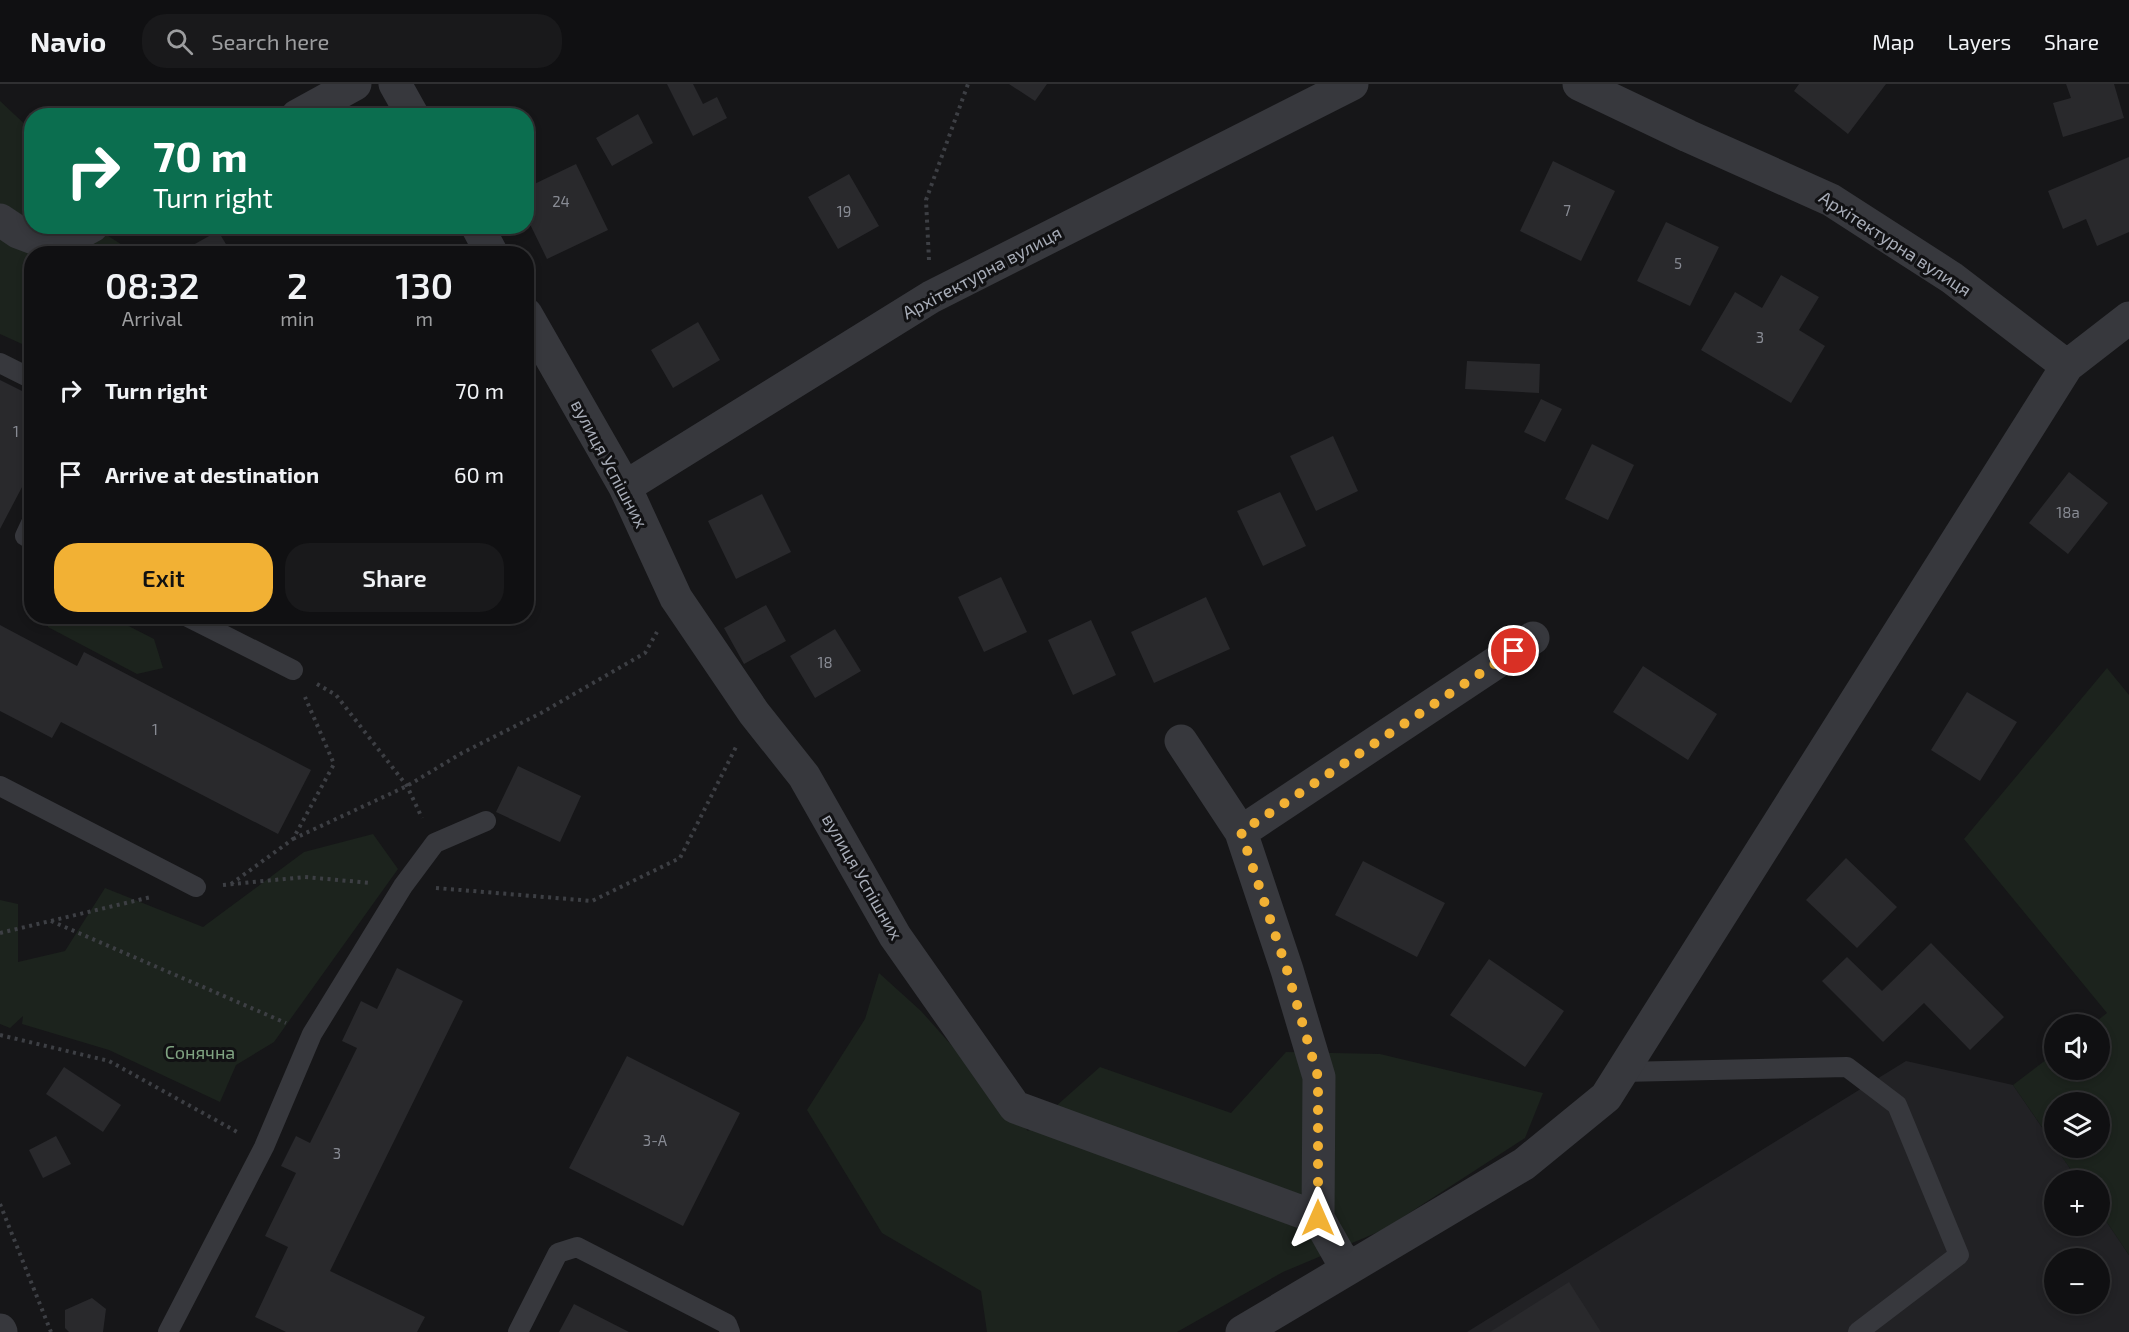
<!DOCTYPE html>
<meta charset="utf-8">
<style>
body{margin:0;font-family:"Exo 2",sans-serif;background:#19191b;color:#f1f3f6;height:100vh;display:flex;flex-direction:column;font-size:22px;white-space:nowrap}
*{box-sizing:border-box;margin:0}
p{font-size:20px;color:#9c9d9f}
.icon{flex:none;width:33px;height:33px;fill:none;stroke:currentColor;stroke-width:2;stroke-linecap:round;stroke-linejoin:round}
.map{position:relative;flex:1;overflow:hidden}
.sheet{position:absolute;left:24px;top:162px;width:510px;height:378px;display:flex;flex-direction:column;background:#101012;border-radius:24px;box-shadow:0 3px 9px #0003,0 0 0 2px #303032}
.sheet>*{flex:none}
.hud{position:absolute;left:24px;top:24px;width:510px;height:126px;border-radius:24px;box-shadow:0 3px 9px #0003,0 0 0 2px #303032;background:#0b6e4f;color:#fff;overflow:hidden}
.controls{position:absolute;left:2044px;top:930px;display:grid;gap:12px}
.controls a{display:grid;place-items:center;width:66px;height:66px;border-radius:50%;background:#101012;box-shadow:0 3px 9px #0003,0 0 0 2px #303032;font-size:30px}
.pin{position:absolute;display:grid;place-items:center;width:51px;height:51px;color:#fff;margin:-26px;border:3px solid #fff;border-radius:50%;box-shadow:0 2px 6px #0007}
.me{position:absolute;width:66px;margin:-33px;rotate:0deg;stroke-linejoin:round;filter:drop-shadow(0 0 4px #0008)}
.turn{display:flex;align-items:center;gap:21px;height:126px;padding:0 30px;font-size:27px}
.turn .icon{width:78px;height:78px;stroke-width:2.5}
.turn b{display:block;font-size:42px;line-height:51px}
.eta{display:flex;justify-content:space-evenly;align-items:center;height:102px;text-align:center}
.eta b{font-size:36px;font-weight:600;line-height:42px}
.button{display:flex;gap:12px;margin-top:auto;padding:12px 30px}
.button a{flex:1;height:69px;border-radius:24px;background:#f2b134;color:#111;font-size:24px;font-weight:600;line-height:69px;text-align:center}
.button a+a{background:#19191b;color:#f1f3f6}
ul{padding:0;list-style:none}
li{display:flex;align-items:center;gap:18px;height:84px;padding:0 30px}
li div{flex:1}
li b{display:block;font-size:22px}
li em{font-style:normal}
header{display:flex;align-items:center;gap:36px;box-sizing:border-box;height:84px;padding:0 30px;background:#101012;border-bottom:2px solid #303032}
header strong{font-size:28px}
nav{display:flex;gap:33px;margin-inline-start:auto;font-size:21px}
.search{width:420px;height:54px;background:#19191b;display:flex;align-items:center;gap:15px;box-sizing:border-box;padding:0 21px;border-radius:24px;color:#9c9d9f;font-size:22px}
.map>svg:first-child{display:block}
</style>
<header>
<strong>Navio</strong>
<div class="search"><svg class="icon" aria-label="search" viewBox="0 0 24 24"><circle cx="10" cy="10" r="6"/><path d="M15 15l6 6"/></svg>Search here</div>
<nav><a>Map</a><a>Layers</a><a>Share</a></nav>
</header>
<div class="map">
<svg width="2129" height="1248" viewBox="0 0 2129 1248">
<rect width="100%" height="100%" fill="#161618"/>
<path fill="#222225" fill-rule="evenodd" d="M1906 977 2013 1001 2078 1096H2055V1142H2100V1128L2129 1171V1248H1467ZM2055 1174H2100V1220H2055Z"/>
<path fill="#1c231d" d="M0 17 31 46 32 142 94 143 135 169 32 170 31 264 0 250Z
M47 533H111L154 555 163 584 137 590 48 543Z
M2107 584 2129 611V1171L2100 1128V1096H2078L2056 1064H2100V1018H2055V1062L2013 1001 2055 969V986H2100V940H2093L2107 929 1964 755Z
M373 750 398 785 274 958 236 981 220 1018 109 966 22 940 23 932 10 944 0 940V816L18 820V878L65 867 105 804 203 843 304 768Z
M879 889 921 927 1028 1047 1100 983 1231 1029 1286 968 1380 970 1543 1009 1525 1054 1383 1146 1283 1188 1177 1248H987L981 1207 882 1149 807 1026 865 935Z"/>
<path fill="#29292c" d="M667 0H693L703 20 717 13 727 34 693 52Z
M1009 0H1047L1035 17Z
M1799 0H1886L1848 50 1794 7Z
M2066 0H2114L2124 34 2063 53 2053 19 2071 14Z
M638 30 653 59 612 82 596 54Z
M2129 73V148L2097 162 2086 135 2063 145 2048 107Z
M1553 77 1615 107 1581 177 1520 147Z
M576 80 608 146 547 175 526 132V104Z
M849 90 879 142 838 165 808 113Z
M1666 138 1719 163 1690 222 1637 197Z
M218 147 232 170H188L186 165Z
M1781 191 1819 213 1799 246 1825 262 1791 319 1701 266 1735 208 1762 224Z
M698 238 720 276 673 304 651 266Z
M1467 277 1540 280 1539 309 1465 305Z
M0 296 32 312V384L0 445Z
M1541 315 1562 325 1545 358 1524 348Z
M1333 352 1358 407 1316 427 1290 372Z
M1592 360 1634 381 1608 436 1565 415Z
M2069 388 2108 419 2068 470 2029 439Z
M1280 408 1306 462 1263 482 1237 427Z
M762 410 791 468 736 495 708 437Z
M1001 493 1027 548 984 568 958 513Z
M1206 513 1230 565 1154 599 1131 548Z
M766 521 786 557 744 580 724 544Z
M1091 536 1116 591 1073 611 1048 556Z
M0 541 77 582 84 568 311 686 278 750 61 638 52 654 0 627Z
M835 545 861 587 815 614 790 572Z
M1643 582 1717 630 1688 676 1613 628Z
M1967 608 2017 638 1980 697 1931 666Z
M518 682 581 712 560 758 496 728Z
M1846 774 1897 823 1857 864 1806 816Z
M1363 777 1445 819 1417 873 1335 831Z
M1931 859 2004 933 1970 966 1924 919 1883 958 1822 897 1847 873 1882 907Z
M1489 875 1564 927 1525 983 1450 931Z
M397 884 463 917 330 1187 425 1233 417 1248H286L255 1233 288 1163 265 1152 296 1089 281 1082 296 1052 310 1059 357 964 342 957 361 917 377 925Z
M627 972 740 1029 683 1142 569 1084Z
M64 983 121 1021 103 1048 46 1010Z
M56 1052 71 1080 43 1094 29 1066Z
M1569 1198 1601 1248H1490Z
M92 1214 106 1225 103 1248H69L65 1244V1226Z
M574 1220 629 1248H559Z"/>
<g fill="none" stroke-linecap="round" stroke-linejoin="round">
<path stroke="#3d3f44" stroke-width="4" stroke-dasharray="3 4.5" stroke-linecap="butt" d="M929 176 926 116 968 0
M317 600 336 611 407 702 422 734
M293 755 407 702 462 669 541 629 645 569 657 548
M231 800 293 755 334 680 305 613
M223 801 305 793 371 799
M436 804 592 817 680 774 736 663
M51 837 286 939
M0 849 151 813
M0 951 109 977 239 1049
M0 1120 51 1248"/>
<path stroke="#37383d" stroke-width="20" d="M0 279 32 295
M32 437 25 452 32 455
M186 532 293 586
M0 702 196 803
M1622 988 1847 983 1897 1021 1959 1171 1858 1248
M168 1248 264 1063 312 950 403 802 435 759 486 737
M518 1248 558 1169 577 1163 727 1240 730 1248"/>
<path stroke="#37383d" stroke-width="33" d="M395 0 413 32
M1579 0 1688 52 1831 116 1952 194 2067 282
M297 32 355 0
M0 136 18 148 55 162 92 142
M477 142 492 170
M526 230 625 403 676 514 754 629 804 692 895 852 1015 1023 1318 1134 1339 1171 1350 1182
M625 403 931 213 1352 0
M1181 657 1241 748 1287 886 1319 993 1318 1134
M1241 748 1533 554
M0 1246 1 1248
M1242 1248 1524 1080 1606 1013 2067 282 2129 234"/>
</g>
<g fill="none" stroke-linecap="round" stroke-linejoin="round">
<path stroke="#f2b134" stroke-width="10" stroke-dasharray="0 18" d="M1318 1134V993L1287 886 1241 748 1514 567"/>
</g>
<g text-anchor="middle" stroke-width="6" stroke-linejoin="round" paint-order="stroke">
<g font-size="15" fill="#888b94">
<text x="561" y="123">24</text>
<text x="1567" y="132">7</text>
<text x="844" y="133">19</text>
<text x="1678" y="185">5</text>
<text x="1760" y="259">3</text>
<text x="16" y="353">1</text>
<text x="2068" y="434">18а</text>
<text x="825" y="584">18</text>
<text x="155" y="651">1</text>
<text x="655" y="1062">3-A</text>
<text x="337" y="1075">3</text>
</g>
<g font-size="18" fill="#a8adb8" stroke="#111113">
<text transform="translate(1895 160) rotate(33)" y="6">Архітектурна вулиця</text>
<text transform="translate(982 189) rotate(-28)" y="6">Архітектурна вулиця</text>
<text transform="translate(609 380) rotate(62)" y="6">вулиця Успішних</text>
<text transform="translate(862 793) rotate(60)" y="6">вулиця Успішних</text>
</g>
<g font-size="18" fill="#7fa381" stroke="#111113">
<text x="200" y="975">Сонячна</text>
</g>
</g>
</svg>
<div class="controls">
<a><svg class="icon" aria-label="sound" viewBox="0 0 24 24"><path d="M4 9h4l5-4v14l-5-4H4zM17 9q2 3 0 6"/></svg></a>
<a><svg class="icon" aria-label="layers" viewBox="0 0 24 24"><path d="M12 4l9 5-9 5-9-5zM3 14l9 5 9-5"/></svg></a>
<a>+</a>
<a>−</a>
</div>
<div class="pin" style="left:1514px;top:567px;background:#d93025"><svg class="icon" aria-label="arrive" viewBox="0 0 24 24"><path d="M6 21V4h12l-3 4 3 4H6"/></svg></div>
<svg class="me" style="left:1318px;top:1134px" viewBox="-20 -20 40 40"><path d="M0-17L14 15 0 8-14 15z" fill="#f2b134" stroke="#fff" stroke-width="4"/></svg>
<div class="hud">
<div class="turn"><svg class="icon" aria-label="right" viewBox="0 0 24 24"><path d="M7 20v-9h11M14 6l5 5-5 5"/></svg><div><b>70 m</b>Turn right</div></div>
</div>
<section class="sheet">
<div class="eta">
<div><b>08:32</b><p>Arrival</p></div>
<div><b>2</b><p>min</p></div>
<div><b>130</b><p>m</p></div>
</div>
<ul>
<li><svg class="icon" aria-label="right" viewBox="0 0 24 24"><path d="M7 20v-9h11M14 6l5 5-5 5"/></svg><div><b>Turn right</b></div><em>70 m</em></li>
<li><svg class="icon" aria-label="arrive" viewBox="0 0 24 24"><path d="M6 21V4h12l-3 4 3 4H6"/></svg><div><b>Arrive at destination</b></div><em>60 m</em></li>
</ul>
<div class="button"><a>Exit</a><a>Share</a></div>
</section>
</div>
